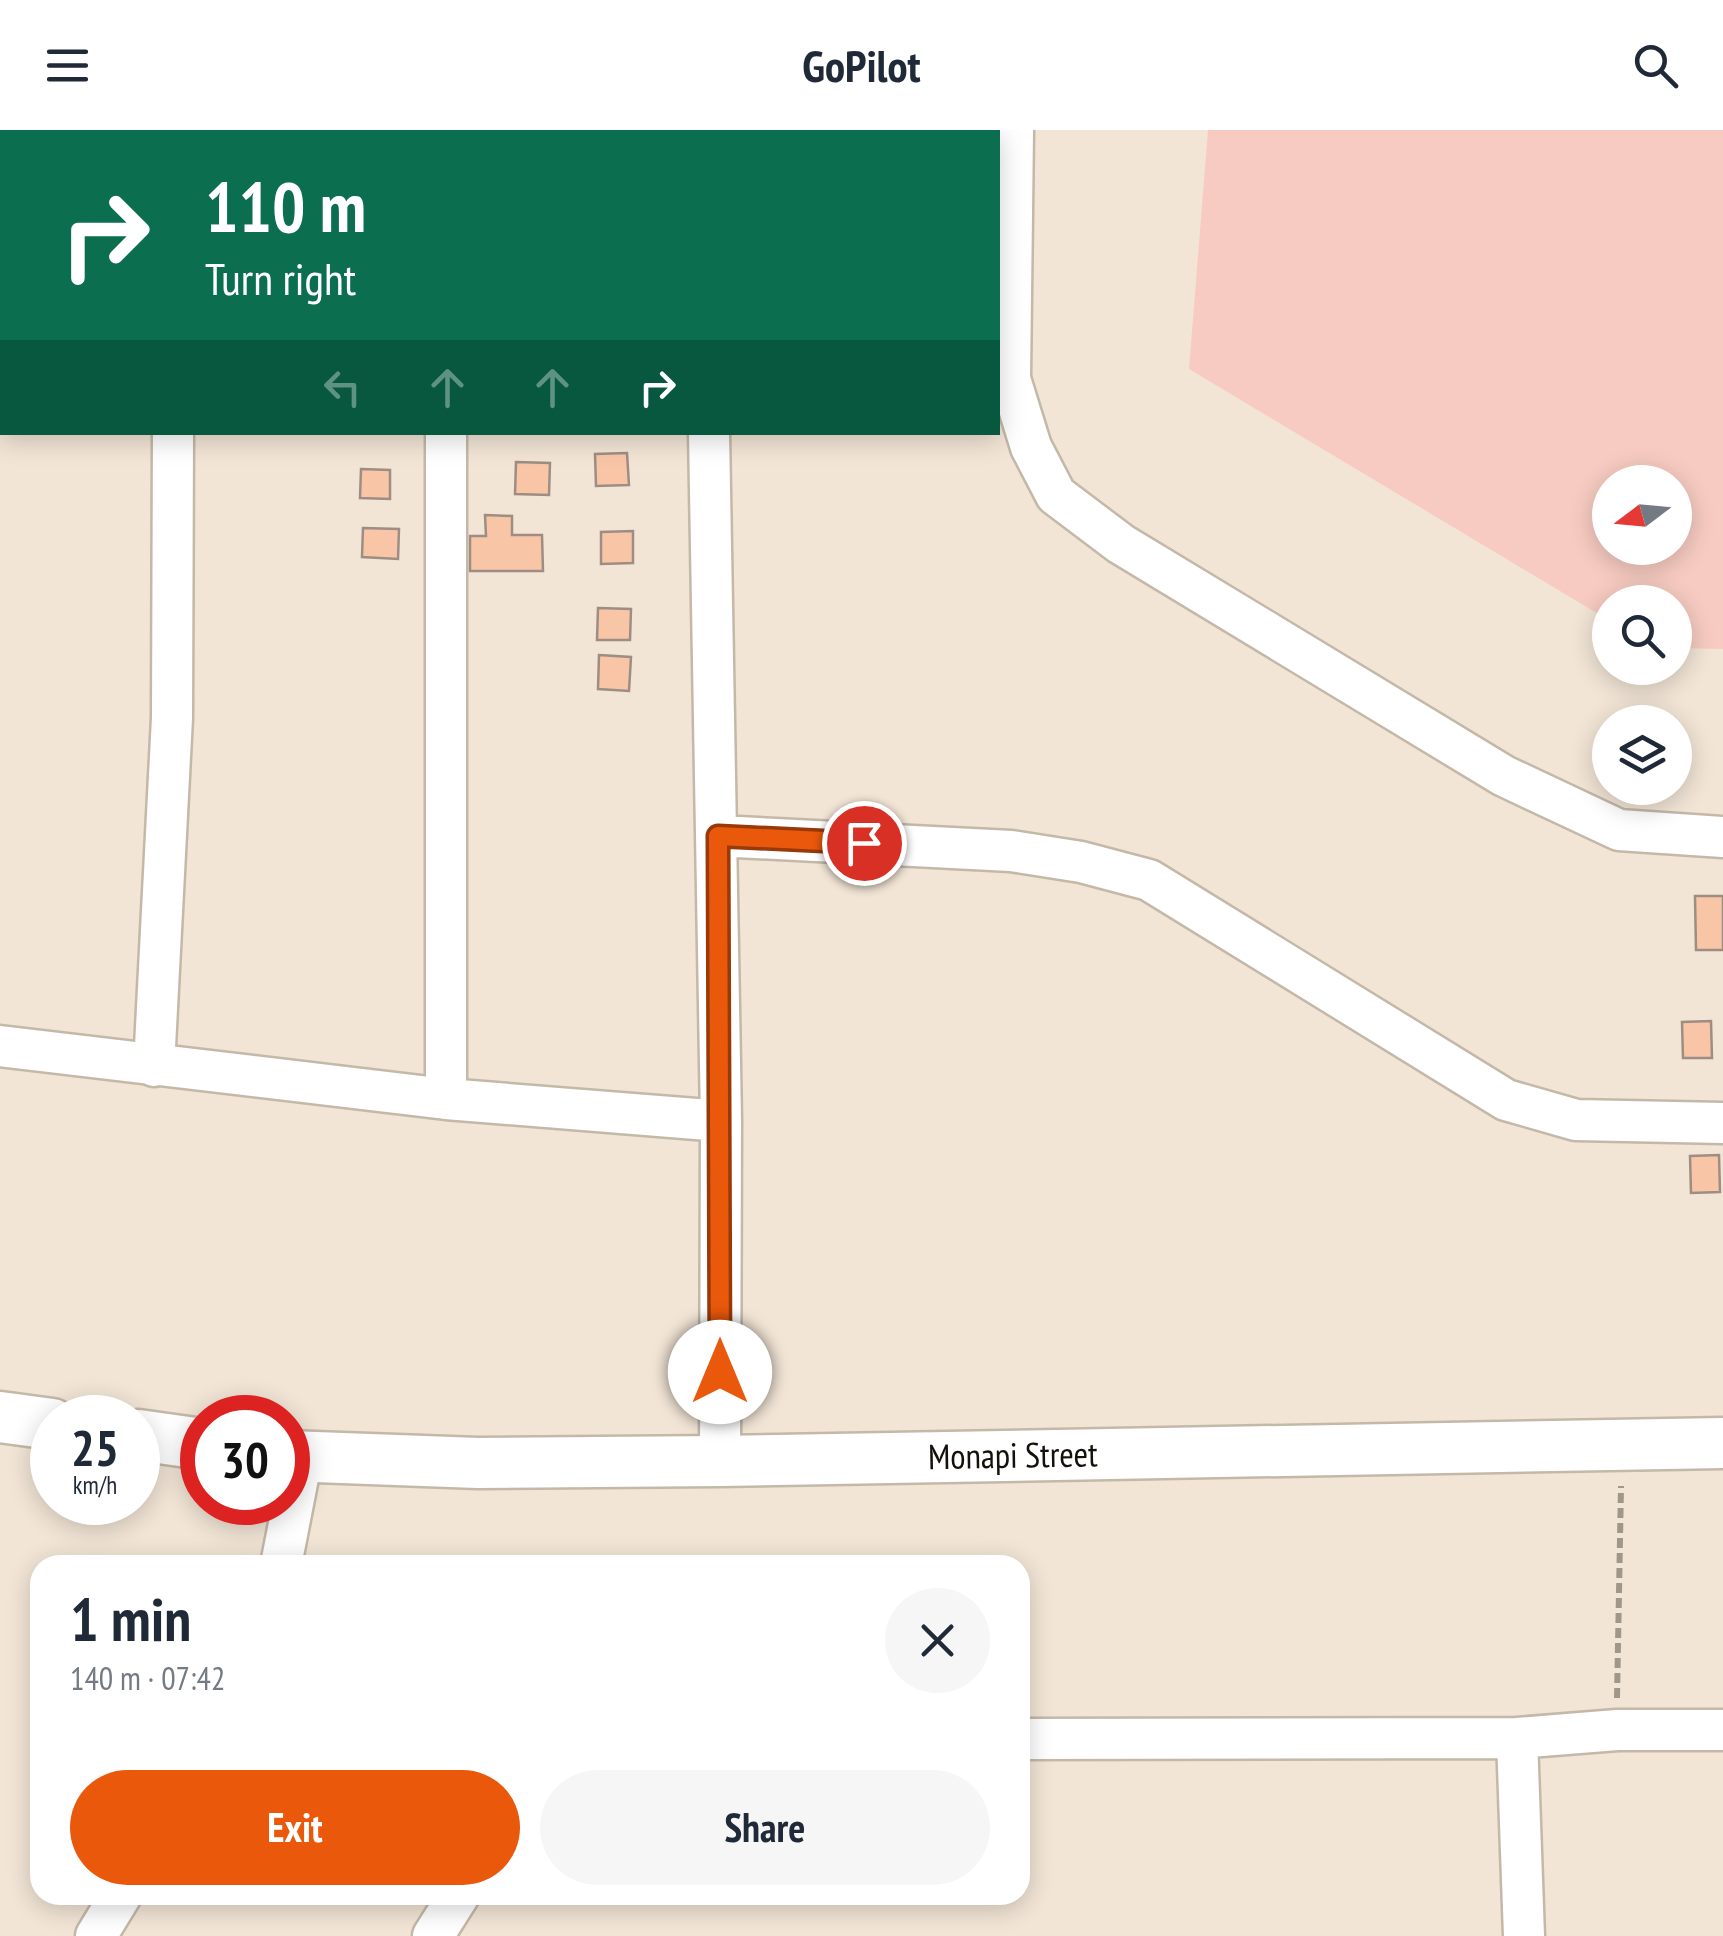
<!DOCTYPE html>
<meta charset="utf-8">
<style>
body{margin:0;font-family:"PT Sans Narrow",sans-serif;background:#f6f6f7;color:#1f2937;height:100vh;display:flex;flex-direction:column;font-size:38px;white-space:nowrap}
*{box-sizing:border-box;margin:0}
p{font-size:32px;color:#747a83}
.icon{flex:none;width:55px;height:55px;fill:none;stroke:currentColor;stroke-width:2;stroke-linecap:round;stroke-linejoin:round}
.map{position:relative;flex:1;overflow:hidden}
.sheet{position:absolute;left:30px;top:1425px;width:1000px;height:350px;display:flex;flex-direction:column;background:#fff;border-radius:30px;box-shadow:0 5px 25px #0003}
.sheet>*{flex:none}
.top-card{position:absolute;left:0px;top:0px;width:1000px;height:305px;box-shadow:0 5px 25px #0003;background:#0b6e4f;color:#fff;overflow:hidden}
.needle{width:65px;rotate:254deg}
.fabs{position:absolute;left:1592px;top:335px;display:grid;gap:20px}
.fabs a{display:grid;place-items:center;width:100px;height:100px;border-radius:50%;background:#fff;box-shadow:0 5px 25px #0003;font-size:50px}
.speed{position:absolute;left:30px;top:1265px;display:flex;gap:20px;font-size:50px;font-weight:700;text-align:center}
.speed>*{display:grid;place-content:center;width:130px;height:130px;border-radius:50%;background:#fff;box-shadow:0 5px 25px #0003;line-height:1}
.speed small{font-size:25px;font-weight:400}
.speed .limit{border:15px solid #d22;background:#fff;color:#111}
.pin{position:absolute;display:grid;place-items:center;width:85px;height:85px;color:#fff;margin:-42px;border:5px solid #fff;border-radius:50%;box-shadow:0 2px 10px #0007}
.me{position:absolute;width:110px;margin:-55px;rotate:0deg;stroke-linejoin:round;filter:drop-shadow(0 0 8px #0008)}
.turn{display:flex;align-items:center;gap:35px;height:210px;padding:0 40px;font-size:45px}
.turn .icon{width:130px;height:130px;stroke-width:2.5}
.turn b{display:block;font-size:70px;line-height:85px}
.lanes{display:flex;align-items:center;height:95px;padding:0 40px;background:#0003;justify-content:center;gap:50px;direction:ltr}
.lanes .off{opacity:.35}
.round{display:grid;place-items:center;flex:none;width:105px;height:105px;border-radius:52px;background:#f6f6f7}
.headline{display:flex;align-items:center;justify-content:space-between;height:170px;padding:0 40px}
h1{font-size:60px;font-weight:800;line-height:75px}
.button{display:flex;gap:20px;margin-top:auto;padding:20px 40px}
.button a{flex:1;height:115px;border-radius:60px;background:#ea580c;color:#fff;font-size:40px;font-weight:800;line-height:115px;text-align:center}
.button a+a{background:#f6f6f7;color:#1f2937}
header{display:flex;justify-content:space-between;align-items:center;height:130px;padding:0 40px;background:#fff;font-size:45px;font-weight:800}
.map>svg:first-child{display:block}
</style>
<header><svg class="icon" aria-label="menu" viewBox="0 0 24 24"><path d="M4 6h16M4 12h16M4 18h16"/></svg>GoPilot<svg class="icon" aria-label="search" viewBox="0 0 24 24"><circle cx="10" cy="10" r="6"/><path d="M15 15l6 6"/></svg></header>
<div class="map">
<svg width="1723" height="1806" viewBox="0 0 1723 1806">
<rect width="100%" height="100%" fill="#f2e5d6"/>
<path fill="#f7cbc1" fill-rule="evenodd" d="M1208 0H1723V519L1675 518V472H1610V491L1189 239ZM1610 352H1675V418H1610Z"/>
<path fill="#f8c6a7" stroke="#9e8d83" stroke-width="2.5" d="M627 323 629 355 596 356 595 324Z
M516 332 550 333 549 365 515 364Z
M361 339 390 340V369L360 368Z
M485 385 512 386V405H542L543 441H470V406H486Z
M363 398 399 399 398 429 362 427Z
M633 401V433L601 434V402Z
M598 478 631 479 630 510H597Z
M599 525 631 527 629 561 598 559Z
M1695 766H1723V820H1696Z
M1711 891 1712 928H1683L1682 892Z
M1719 1025 1720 1062 1691 1063 1690 1026Z"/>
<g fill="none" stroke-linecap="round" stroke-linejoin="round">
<g stroke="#c4b8a9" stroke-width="45">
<path id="minor" d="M173 0V2
M703 0V2
M1013 0 1010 249 1031 317 1056 365 1121 414 1504 646 1619 700 1723 707
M447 2V0
M709 302 721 991 720 1331
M718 706 1011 721 1081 732 1149 750 1506 970 1576 990 1723 993
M0 916 446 969 721 991
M154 936 172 588 173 302
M446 969V302
M281 1435 302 1327
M1517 1608 1524 1806
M1020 1609 1517 1608 1617 1600H1723
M96 1806 121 1765
M433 1806 459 1765"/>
</g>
<g stroke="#c4b8a9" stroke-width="55">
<g id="tertiary">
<path d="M0 1287 52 1294"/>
<path d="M138 1305 202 1314"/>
<path id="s1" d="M288 1326 478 1333 720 1331 1723 1313"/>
</g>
</g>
<path stroke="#a0978b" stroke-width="6" stroke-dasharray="10 5" stroke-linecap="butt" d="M1617 1568 1621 1356"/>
<use href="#minor" stroke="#fff" stroke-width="40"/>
<use href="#tertiary" stroke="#fff" stroke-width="50"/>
</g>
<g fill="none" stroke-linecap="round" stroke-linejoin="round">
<g stroke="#983908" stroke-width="25">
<path id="route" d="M720 1242 718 706 864 713"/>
</g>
<use href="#route" stroke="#ea580c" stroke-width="18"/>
</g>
<g text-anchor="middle" stroke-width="9" stroke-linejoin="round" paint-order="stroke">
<g font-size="35" fill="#14100a" stroke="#f2e5d6">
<text dy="12" stroke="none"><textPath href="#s1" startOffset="725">Monapi Street</textPath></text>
</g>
</g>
</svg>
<div class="fabs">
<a><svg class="needle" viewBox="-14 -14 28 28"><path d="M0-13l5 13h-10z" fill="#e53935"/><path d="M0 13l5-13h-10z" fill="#747a83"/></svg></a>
<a><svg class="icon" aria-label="search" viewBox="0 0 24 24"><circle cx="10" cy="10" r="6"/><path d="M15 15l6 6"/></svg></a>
<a><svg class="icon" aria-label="layers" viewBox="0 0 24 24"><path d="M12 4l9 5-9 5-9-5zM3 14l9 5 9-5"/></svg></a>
</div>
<div class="speed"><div>25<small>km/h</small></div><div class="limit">30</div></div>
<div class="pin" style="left:864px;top:713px;background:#d93025"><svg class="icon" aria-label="arrive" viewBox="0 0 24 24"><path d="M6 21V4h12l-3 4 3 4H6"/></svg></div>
<svg class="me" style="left:720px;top:1242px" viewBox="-20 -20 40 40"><circle r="19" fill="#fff"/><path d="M0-13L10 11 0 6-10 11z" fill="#ea580c"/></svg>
<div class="top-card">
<div class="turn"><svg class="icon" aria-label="right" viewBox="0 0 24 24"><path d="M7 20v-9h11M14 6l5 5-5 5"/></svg><div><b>110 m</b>Turn right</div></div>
<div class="lanes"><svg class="icon off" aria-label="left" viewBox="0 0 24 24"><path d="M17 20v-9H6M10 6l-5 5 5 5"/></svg><svg class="icon off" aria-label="ahead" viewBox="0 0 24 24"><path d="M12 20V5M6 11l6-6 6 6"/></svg><svg class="icon off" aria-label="ahead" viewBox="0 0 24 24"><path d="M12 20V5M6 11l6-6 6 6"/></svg><svg class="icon" aria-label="right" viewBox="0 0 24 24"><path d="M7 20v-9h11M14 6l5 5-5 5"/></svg></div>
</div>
<section class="sheet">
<div class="headline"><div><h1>1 min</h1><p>140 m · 07:42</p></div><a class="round"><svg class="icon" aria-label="close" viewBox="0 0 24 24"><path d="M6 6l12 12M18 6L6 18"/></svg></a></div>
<div class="button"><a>Exit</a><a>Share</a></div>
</section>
</div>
